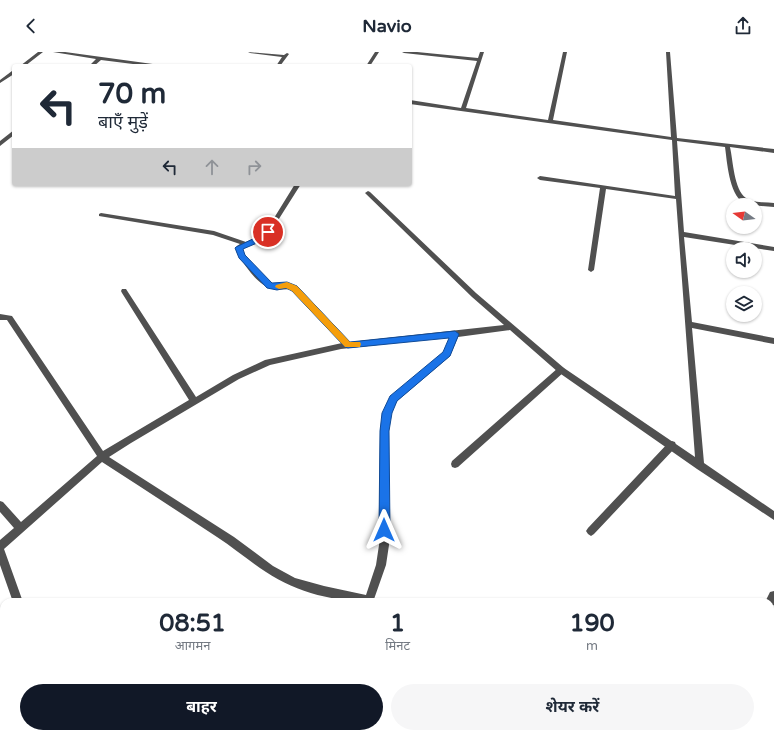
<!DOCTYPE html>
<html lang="hi">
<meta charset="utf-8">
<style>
body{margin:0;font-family:"Varela Round","Noto Sans Devanagari",sans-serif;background:#f6f6f7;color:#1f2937;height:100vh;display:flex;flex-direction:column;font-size:15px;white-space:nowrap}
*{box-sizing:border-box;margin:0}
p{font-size:13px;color:#747a83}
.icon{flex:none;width:22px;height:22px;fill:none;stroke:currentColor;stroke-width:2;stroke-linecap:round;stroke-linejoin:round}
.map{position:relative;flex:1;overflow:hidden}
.details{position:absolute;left:0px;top:546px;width:774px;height:140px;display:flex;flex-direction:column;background:#fff;border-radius:12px 12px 0 0;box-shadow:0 1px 3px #0004}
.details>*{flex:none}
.hud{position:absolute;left:12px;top:12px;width:400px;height:122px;border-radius:4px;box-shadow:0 1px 3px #0004;background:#fff;color:#1f2937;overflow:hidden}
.needle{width:26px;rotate:284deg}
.buttons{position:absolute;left:726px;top:146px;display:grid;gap:8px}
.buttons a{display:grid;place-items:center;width:36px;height:36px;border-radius:50%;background:#fff;box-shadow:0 1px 3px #0004;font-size:20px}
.pin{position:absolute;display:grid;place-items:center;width:34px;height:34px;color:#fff;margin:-17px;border:2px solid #fff;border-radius:50%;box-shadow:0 1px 4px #0007}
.me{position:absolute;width:44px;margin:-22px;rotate:0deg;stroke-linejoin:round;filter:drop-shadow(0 0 3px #0008)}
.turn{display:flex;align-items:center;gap:14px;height:84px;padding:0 20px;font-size:18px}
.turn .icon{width:52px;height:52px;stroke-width:2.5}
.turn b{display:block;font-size:28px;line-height:34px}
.lanes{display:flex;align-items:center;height:38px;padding:0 20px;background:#0003;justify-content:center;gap:20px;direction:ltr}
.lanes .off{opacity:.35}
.eta{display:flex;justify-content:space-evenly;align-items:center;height:68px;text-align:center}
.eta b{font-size:24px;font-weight:700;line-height:28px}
.cta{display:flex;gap:8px;margin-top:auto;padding:8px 20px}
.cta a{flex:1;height:46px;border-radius:24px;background:#111827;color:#fff;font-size:16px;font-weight:700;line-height:46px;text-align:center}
.cta a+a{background:#f6f6f7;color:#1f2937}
header{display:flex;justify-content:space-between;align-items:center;height:52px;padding:0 20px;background:#fff;font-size:18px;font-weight:700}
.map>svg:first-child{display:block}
</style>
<header><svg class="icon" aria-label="back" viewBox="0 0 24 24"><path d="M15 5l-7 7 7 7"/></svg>Navio<svg class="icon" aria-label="share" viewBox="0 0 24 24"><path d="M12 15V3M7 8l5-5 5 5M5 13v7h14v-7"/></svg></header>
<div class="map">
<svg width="774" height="686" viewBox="0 0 774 686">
<rect width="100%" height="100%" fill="#fff"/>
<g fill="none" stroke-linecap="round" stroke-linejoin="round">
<path fill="#505050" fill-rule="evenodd" d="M561 315 564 316 565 318 564 320 458 415 455 416 452 415 451 412 452 409 558 316Z
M672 389 675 390 676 393 675 396 594 482 591 484 588 482 586 479 588 476 669 390Z
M774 539V553L770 555V550H765L770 540Z"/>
<path fill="#505050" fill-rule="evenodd" d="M38 0H43L25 14H20Z
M53 0H65L160 13 162 14H149L101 8 94 14H89L96 7Z
M248 0 284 3 287 1 289 2 280 14H276L282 5 250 1Z
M375 0H379L370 14H366Z
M402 0H417L478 6 480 0H484L466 56 548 68 563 0H567L553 68 671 85 666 0H670L677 86 774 97V101L730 95C733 108 734 138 746 146 754 151 765 150 774 151V155C764 154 753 154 743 150 729 142 727 109 725 95L677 89 684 180 774 195V199L684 185 692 270 774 286V292L692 276 704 411 774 459V468L697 417 558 320 510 278 458 285 450 304 397 349 391 361 388 379 389 493 386 513 373 550C337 550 297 541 266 520 249 509 234 496 217 485 179 460 141 435 102 410L4 497 23 550H13L0 513V488L14 476 0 460V449L3 450 21 470 97 404 7 268H0V262L12 264 103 399 189 348 122 241 121 239 122 237H126L196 345 233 323 265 308 342 291 293 238C286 236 280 239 273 237 257 234 244 212 236 199L237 194 240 192 213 183 99 164V162L101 161 214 179 246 190 259 184 266 179 295 132H301L270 181 263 188 242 197V199L257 218 272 232H289L297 234 350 290 504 273 472 245 365 141 368 139 370 140 476 241 564 316 695 405 676 147 606 137 594 218 591 220 588 218 600 136 540 128 537 126 540 124 675 144 672 88 410 52V48L461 56 477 9 404 1ZM450 285 444 300 391 345 383 361 380 379 379 493 376 513 366 543 324 534 295 526 273 514 234 485 109 405 131 391 239 327 270 313 341 297Z
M12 19H14V22L0 31V28Z
M14 78V83L0 94V89Z
M59 682H71L72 686H60Z
M376 682H393L391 686H374Z
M430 682H446L448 686H432Z"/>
</g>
<path fill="#1a73e8" stroke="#114b97" d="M268 177 271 180 264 188 243 197 245 203 272 231 287 230 297 234 350 290 455 279 459 282 450 304 397 349 392 361 389 379 390 478 388 482 384 484 381 482 379 478 380 379 382 361 390 344 443 300 449 286 348 296 345 295 292 239 286 236 277 238 267 236 239 206 235 196 236 195 259 184Z"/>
<path fill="#f59e0b" d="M287 230 297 234 350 290H360L361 292 360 295H345L292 239 286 236 279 237 275 235 276 233Z"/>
</svg>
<div class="buttons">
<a><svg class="needle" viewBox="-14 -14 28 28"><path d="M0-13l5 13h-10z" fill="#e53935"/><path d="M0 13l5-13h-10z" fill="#747a83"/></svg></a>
<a><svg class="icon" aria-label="sound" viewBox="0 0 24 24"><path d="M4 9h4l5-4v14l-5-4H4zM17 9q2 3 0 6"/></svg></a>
<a><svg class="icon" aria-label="layers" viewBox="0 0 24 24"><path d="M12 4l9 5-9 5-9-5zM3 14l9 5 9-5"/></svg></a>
</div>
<div class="pin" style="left:268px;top:180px;background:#d93025"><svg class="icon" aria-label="arrive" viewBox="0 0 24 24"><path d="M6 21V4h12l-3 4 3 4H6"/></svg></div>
<svg class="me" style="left:384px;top:478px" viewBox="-20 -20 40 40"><path d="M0-17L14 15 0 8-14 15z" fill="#1a73e8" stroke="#fff" stroke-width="4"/></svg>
<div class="hud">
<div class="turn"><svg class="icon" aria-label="left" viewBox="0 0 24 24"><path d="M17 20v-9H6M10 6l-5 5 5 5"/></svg><div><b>70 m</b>बाएँ मुड़ें</div></div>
<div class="lanes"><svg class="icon" aria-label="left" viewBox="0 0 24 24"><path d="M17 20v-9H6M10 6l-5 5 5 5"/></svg><svg class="icon off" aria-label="ahead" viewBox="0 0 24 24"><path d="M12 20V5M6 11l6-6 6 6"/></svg><svg class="icon off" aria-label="right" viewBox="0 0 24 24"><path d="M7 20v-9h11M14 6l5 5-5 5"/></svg></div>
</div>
<section class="details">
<div class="eta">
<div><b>08:51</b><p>आगमन</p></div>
<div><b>1</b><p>मिनट</p></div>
<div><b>190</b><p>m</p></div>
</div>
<div class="cta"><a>बाहर</a><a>शेयर करें</a></div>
</section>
</div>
